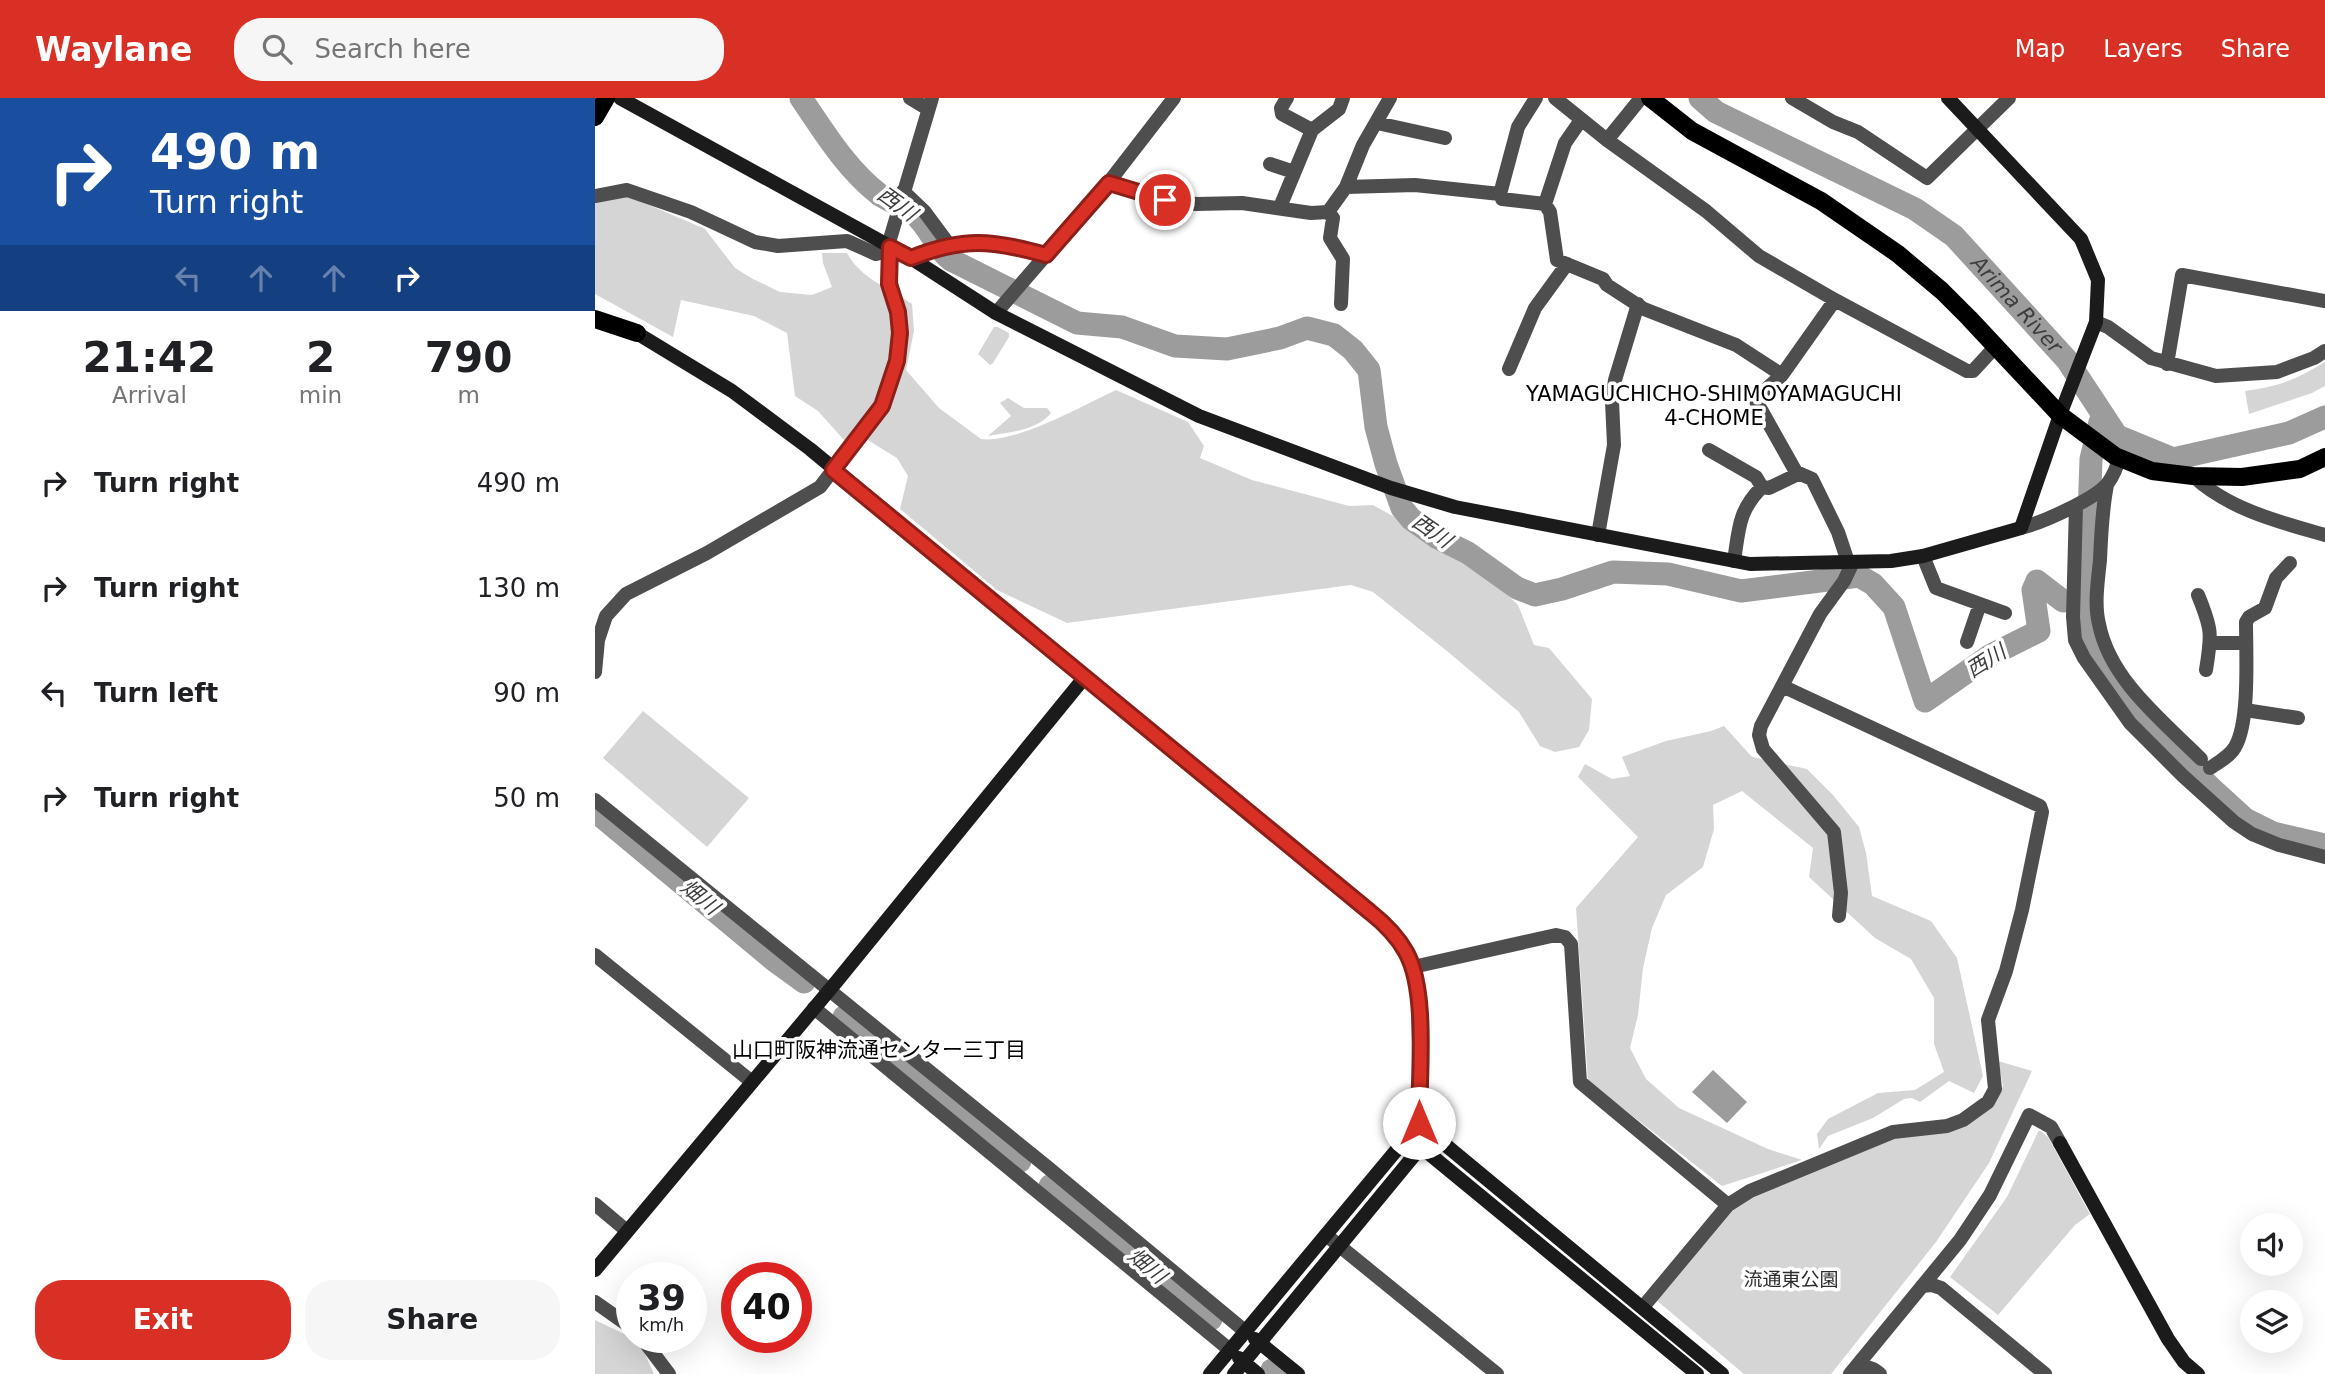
<!DOCTYPE html>
<meta charset="utf-8">
<style>
body{margin:0;font-family:"DejaVu Sans","Noto Sans JP",sans-serif;background:#f6f6f6;color:#202124;height:100vh;display:flex;flex-direction:column;font-size:26px;white-space:nowrap}
*{box-sizing:border-box;margin:0}
p{font-size:23px;color:#757577}
.icon{flex:none;width:38px;height:38px;fill:none;stroke:currentColor;stroke-width:2;stroke-linecap:round;stroke-linejoin:round}
.map{position:relative;flex:1;overflow:hidden}
.sheet{display:flex;flex-direction:column;background:#fff;width:595px}
.sheet>*{flex:none}
.hud{background:#1a4fa0;color:#fff;overflow:hidden}
.tools{position:absolute;left:1645px;top:1115px;display:grid;gap:14px}
.tools a{display:grid;place-items:center;width:63px;height:63px;border-radius:50%;background:#fff;box-shadow:0 7px 28px #0002;font-size:35px}
.speed{position:absolute;left:21px;top:1164px;display:flex;gap:14px;font-size:35px;font-weight:700;text-align:center}
.speed>*{display:grid;place-content:center;width:91px;height:91px;border-radius:50%;background:#fff;box-shadow:0 7px 28px #0002;line-height:1}
.speed small{font-size:18px;font-weight:400}
.speed .limit{border:10px solid #d22;background:#fff;color:#111}
.pin{position:absolute;display:grid;place-items:center;width:60px;height:60px;color:#fff;margin:-30px;border:4px solid #fff;border-radius:50%;box-shadow:0 2px 7px #0007}
.me{position:absolute;width:77px;margin:-38px;rotate:0deg;stroke-linejoin:round;filter:drop-shadow(0 0 5px #0008)}
.turn{display:flex;align-items:center;gap:24px;height:147px;padding:0 35px;font-size:32px}
.turn .icon{width:91px;height:91px;stroke-width:2.5}
.turn b{display:block;font-size:49px;line-height:60px}
.lanes{display:flex;align-items:center;height:66px;padding:0 35px;background:#0003;justify-content:center;gap:35px;direction:ltr}
.lanes .off{opacity:.35}
.eta{display:flex;justify-content:space-evenly;align-items:center;height:119px;text-align:center}
.eta b{font-size:42px;font-weight:600;line-height:49px}
.cta{display:flex;gap:14px;margin-top:auto;padding:14px 35px}
.cta a{flex:1;height:80px;border-radius:28px;background:#d93025;color:#fff;font-size:28px;font-weight:600;line-height:80px;text-align:center}
.cta a+a{background:#f6f6f6;color:#202124}
ul{padding:0;list-style:none}
li{display:flex;align-items:center;gap:21px;height:105px;padding:0 35px}
li div{flex:1}
li b{display:block;font-size:26px}
li em{font-style:normal}
header{display:flex;align-items:center;gap:42px;box-sizing:border-box;height:98px;padding:0 35px;background:#d93025;color:#fff}
header strong{font-size:33px}
nav{display:flex;gap:38px;margin-inline-start:auto;font-size:24px}
.search{width:490px;height:63px;background:#f6f6f6;display:flex;align-items:center;gap:18px;box-sizing:border-box;padding:0 24px;border-radius:28px;color:#757577;font-size:26px}
main{display:flex;flex:1;min-height:0}
.map>svg:first-child{display:block}
</style>
<header>
<strong>Waylane</strong>
<div class="search"><svg class="icon" aria-label="search" viewBox="0 0 24 24"><circle cx="10" cy="10" r="6"/><path d="M15 15l6 6"/></svg>Search here</div>
<nav><a>Map</a><a>Layers</a><a>Share</a></nav>
</header>
<main>
<section class="sheet">
<div class="hud">
<div class="turn"><svg class="icon" aria-label="right" viewBox="0 0 24 24"><path d="M7 20v-9h11M14 6l5 5-5 5"/></svg><div><b>490 m</b>Turn right</div></div>
<div class="lanes"><svg class="icon off" aria-label="left" viewBox="0 0 24 24"><path d="M17 20v-9H6M10 6l-5 5 5 5"/></svg><svg class="icon off" aria-label="ahead" viewBox="0 0 24 24"><path d="M12 20V5M6 11l6-6 6 6"/></svg><svg class="icon off" aria-label="ahead" viewBox="0 0 24 24"><path d="M12 20V5M6 11l6-6 6 6"/></svg><svg class="icon" aria-label="right" viewBox="0 0 24 24"><path d="M7 20v-9h11M14 6l5 5-5 5"/></svg></div>
</div>
<div class="eta">
<div><b>21:42</b><p>Arrival</p></div>
<div><b>2</b><p>min</p></div>
<div><b>790</b><p>m</p></div>
</div>
<ul>
<li><svg class="icon" aria-label="right" viewBox="0 0 24 24"><path d="M7 20v-9h11M14 6l5 5-5 5"/></svg><div><b>Turn right</b></div><em>490 m</em></li>
<li><svg class="icon" aria-label="right" viewBox="0 0 24 24"><path d="M7 20v-9h11M14 6l5 5-5 5"/></svg><div><b>Turn right</b></div><em>130 m</em></li>
<li><svg class="icon" aria-label="left" viewBox="0 0 24 24"><path d="M17 20v-9H6M10 6l-5 5 5 5"/></svg><div><b>Turn left</b></div><em>90 m</em></li>
<li><svg class="icon" aria-label="right" viewBox="0 0 24 24"><path d="M7 20v-9h11M14 6l5 5-5 5"/></svg><div><b>Turn right</b></div><em>50 m</em></li>
</ul>
<div class="cta"><a>Exit</a><a>Share</a></div>
</section>
<div class="map">
<svg width="1730" height="1276" viewBox="0 0 1730 1276">
<rect width="100%" height="100%" fill="#fff"/>
<path fill="#d5d5d5" d="M31 97 110 131 140 170 158 181 185 194 217 197 237 189 228 165 227 155H252C266 181 293 189 317 206L319 233 311 272 344 310 386 341C420 346 489 307 521 292L593 324 609 348 605 360 657 382 754 408 778 407 814 427 834 445 897 482 923 507 939 547 954 550 997 601 994 632 984 649 960 654 945 648 924 614 852 553 778 494 756 487 472 525 402 492 305 411 313 378 302 360 271 341 249 342 223 313 200 298 192 235 159 218 86 202 78 239 0 196V99Z
M399 229H403L414 235V239L398 265 395 267 383 256Z
M1730 264V288L1717 295 1654 316 1650 293C1685 288 1700 282 1730 264Z
M413 300 429 310H452L456 315C441 333 415 334 393 338L416 318 405 305Z
M48 613 154 700 112 749 8 660Z
M1129 628 1157 659 1212 671 1238 697 1264 729 1271 755 1277 798 1336 823 1362 860 1388 978 1379 995 1354 983 1325 1004 1317 1000 1309 1001 1278 1020 1233 1038 1224 1051 1222 1036 1233 1021 1283 995 1320 992 1349 974 1339 946V900L1316 861 1280 840 1214 779 1218 750 1147 693 1118 707 1119 731 1108 769 1071 797 1057 830 1048 870 1043 917 1035 950 1051 981 1084 1010 1173 1051 1207 1062 1127 1088 993 983 981 810 1043 739 983 679 990 666 1017 681 1035 678 1027 659 1071 643 1116 633Z
M1403 963 1437 973 1394 1065 1341 1144 1236 1276H1149L1060 1201 1139 1108 1160 1095 1302 1036 1395 1010 1408 988Z
M1444 1032 1453 1039 1495 1116 1480 1127 1403 1217 1355 1179 1412 1099Z
M0 1222 44 1243 59 1276H0Z"/>
<path fill="#9c9c9c" d="M1118 972 1152 1004 1132 1025 1097 994Z"/>
<g fill="none" stroke-linecap="round" stroke-linejoin="round">
<g stroke="#9c9c9c" stroke-width="23">
<path d="M206 0C229 34 252 72 285 97 296 104 309 108 319 116 335 129 340 150 356 162L482 225 527 229 580 248 632 251 685 240 712 230 739 237 758 252 774 272 781 329 791 366 807 410 816 421 843 440 873 455 922 490 940 497 967 491 1018 474 1073 476 1146 493 1264 478 1278 486 1299 509 1330 603 1396 557 1444 533 1438 492 1442 483 1468 503"/>
<path id="s1" d="M1105 0 1121 14 1320 111 1359 138 1472 262 1522 338 1578 361 1694 335 1730 319"/>
<path d="M1505 324 1496 361 1491 504 1494 537 1506 568 1533 605 1615 689 1650 721 1678 735 1730 747"/>
<path d="M0 713 180 863 209 884"/>
<path d="M249 919 425 1063"/>
<path d="M455 1088 616 1221"/>
<path d="M677 1272 683 1276"/>
</g>
<path stroke="#4e4e4e" stroke-width="14" d="M315 0 333 11
M692 0 686 10 687 16 717 32
M960 0 1012 42 1111 113 1164 158 1240 202 1372 273H1378L1401 248
M1197 0 1238 24 1263 34 1332 80 1414 0
M986 22 970 45 950 106 955 114 962 162 1008 181 1012 187 1049 211 1141 247 1187 277 1240 202
M782 25 850 40
M1012 42 1046 0
M675 66 699 74
M514 84 570 102 601 106 647 105 716 115 733 114 751 89 820 87 905 96 907 101 950 106
M751 89 768 47 795 0
M308 93 329 113 355 148
M905 96 923 29 941 0
M0 98 32 92 96 114 160 144 183 148 252 143 281 156 288 154 295 149
M685 109 717 32 744 11 748 0
M733 114 738 120 735 140 748 161 746 206
M316 160C368 139 399 142 451 157
M401 215 514 84 579 0
M1501 224 1513 229 1556 260 1621 278 1682 274 1719 260 1730 253
M1572 266 1587 177 1730 203
M914 271 940 210 972 166
M1114 352 1161 379 1167 389
M1201 374 1217 381 1243 434 1253 464
M1598 378C1633 411 1684 424 1730 437
M1512 387C1507 412 1506 437 1505 462 1503 482 1499 506 1504 526 1515 582 1567 622 1606 661
M1481 408 1478 519 1480 542 1489 560 1535 625 1588 678 1639 724 1657 736 1684 747 1730 759
M1426 430C1446 425 1501 401 1513 385 1518 378 1522 369 1524 360
M1003 437 1019 347 1017 303 1020 282 1043 206
M1328 458 1341 490 1410 515
M1139 463C1144 431 1143 413 1167 389L1174 390 1199 378 1201 374 1160 301 1187 277
M1603 497C1617 531 1617 536 1611 572
M1372 544 1385 506
M1616 545H1651
M0 574 3 542 11 518 31 496 112 455 225 389 287 308 302 263 305 235 304 214 294 186 295 141 337 0
M1650 612 1703 620
M1615 670C1624 664 1635 658 1640 649 1655 624 1651 555 1651 524L1654 519 1670 510 1681 480 1695 465
M0 702 451 1068 651 1234
M1244 818 1246 795 1239 734 1168 651 1164 637 1166 628 1225 516 1249 483 1258 464
M0 857 157 984
M818 869 961 837 970 839 976 846 985 984 1133 1107
M219 910 635 1252
M0 1106 32 1133
M731 1137 902 1276
M1327 1188 1337 1187 1346 1190 1450 1276
M0 1204 37 1230
M1048 1209 1133 1107 1155 1093 1298 1034 1352 1028 1368 1022 1393 1004 1400 991 1393 922 1411 873 1427 812 1447 714 1445 708 1187 588
M46 1239 74 1276
M1259 1272C1270 1268 1276 1268 1285 1276
M1255 1276 1365 1142 1395 1097 1434 1017 1456 1029 1465 1045"/>
<path stroke="#1b1b1b" stroke-width="14" d="M25 0 316 160 401 215 604 318 796 390 860 409 1155 466 1296 463 1328 458 1426 430 1465 317 1501 224 1503 182 1486 141 1353 0
M35 231 137 293 215 351 775 814C800 836 820 859 823 893L826 1049 639 1276
M1465 1045 1573 1241 1589 1264 1603 1276
M826 1049 1102 1276
M0 1172 242 883 489 580
M660 1241 703 1276
M644 1260 663 1276
M615 1276 824 1025 1127 1276"/>
<path stroke="#000" stroke-width="18" d="M1055 0 1097 33 1226 103 1303 156 1347 193 1374 220 1465 317 1520 358 1557 373 1598 378 1647 379 1705 371 1730 359
M0 19 11 0
M0 221 42 235"/>
</g>
<g fill="none" stroke-linecap="round" stroke-linejoin="round">
<g stroke="#8d1f18" stroke-width="18">
<path id="route" d="M570 102 514 85 451 157C398 142 368 139 316 160L295 149 294 186 303 214 305 235 302 263 287 308 238 372 775 814C789 825 802 838 811 854 833 893 824 978 824 1025"/>
</g>
<use href="#route" stroke="#d93025" stroke-width="12"/>
</g>
<g text-anchor="middle" stroke-width="7" stroke-linejoin="round" paint-order="stroke">
<g font-size="19" fill="#2c2c2c" stroke="#fff">
<text x="1196" y="1188">流通東公園</text>
</g>
<g font-size="21" font-style="italic" fill="#3d3d3d" stroke="#fff">
<text transform="translate(302 106) rotate(36)" y="7">西川</text>
<text dy="7" stroke="none"><textPath href="#s1" startOffset="383">Arima River</textPath></text>
<text transform="translate(837 433) rotate(35)" y="7">西川</text>
<text transform="translate(1391 563) rotate(-32)" y="7">西川</text>
<text transform="translate(105 799) rotate(39)" y="7">畑川</text>
<text transform="translate(552 1168) rotate(40)" y="7">畑川</text>
</g>
<g font-size="21" fill="#000" stroke="#fff">
<text x="1119" y="303">YAMAGUCHICHO-SHIMOYAMAGUCHI<tspan x="1119" dy="24">4-CHOME</tspan></text>
<text x="284" y="959">山口町阪神流通センター三丁目</text>
</g>
</g>
</svg>
<div class="tools">
<a><svg class="icon" aria-label="sound" viewBox="0 0 24 24"><path d="M4 9h4l5-4v14l-5-4H4zM17 9q2 3 0 6"/></svg></a>
<a><svg class="icon" aria-label="layers" viewBox="0 0 24 24"><path d="M12 4l9 5-9 5-9-5zM3 14l9 5 9-5"/></svg></a>
</div>
<div class="speed"><div>39<small>km/h</small></div><div class="limit">40</div></div>
<div class="pin" style="left:570px;top:102px;background:#d93025"><svg class="icon" aria-label="arrive" viewBox="0 0 24 24"><path d="M6 21V4h12l-3 4 3 4H6"/></svg></div>
<svg class="me" style="left:824px;top:1025px" viewBox="-20 -20 40 40"><circle r="19" fill="#fff"/><path d="M0-13L10 11 0 6-10 11z" fill="#d93025"/></svg>
</div>
</main>
